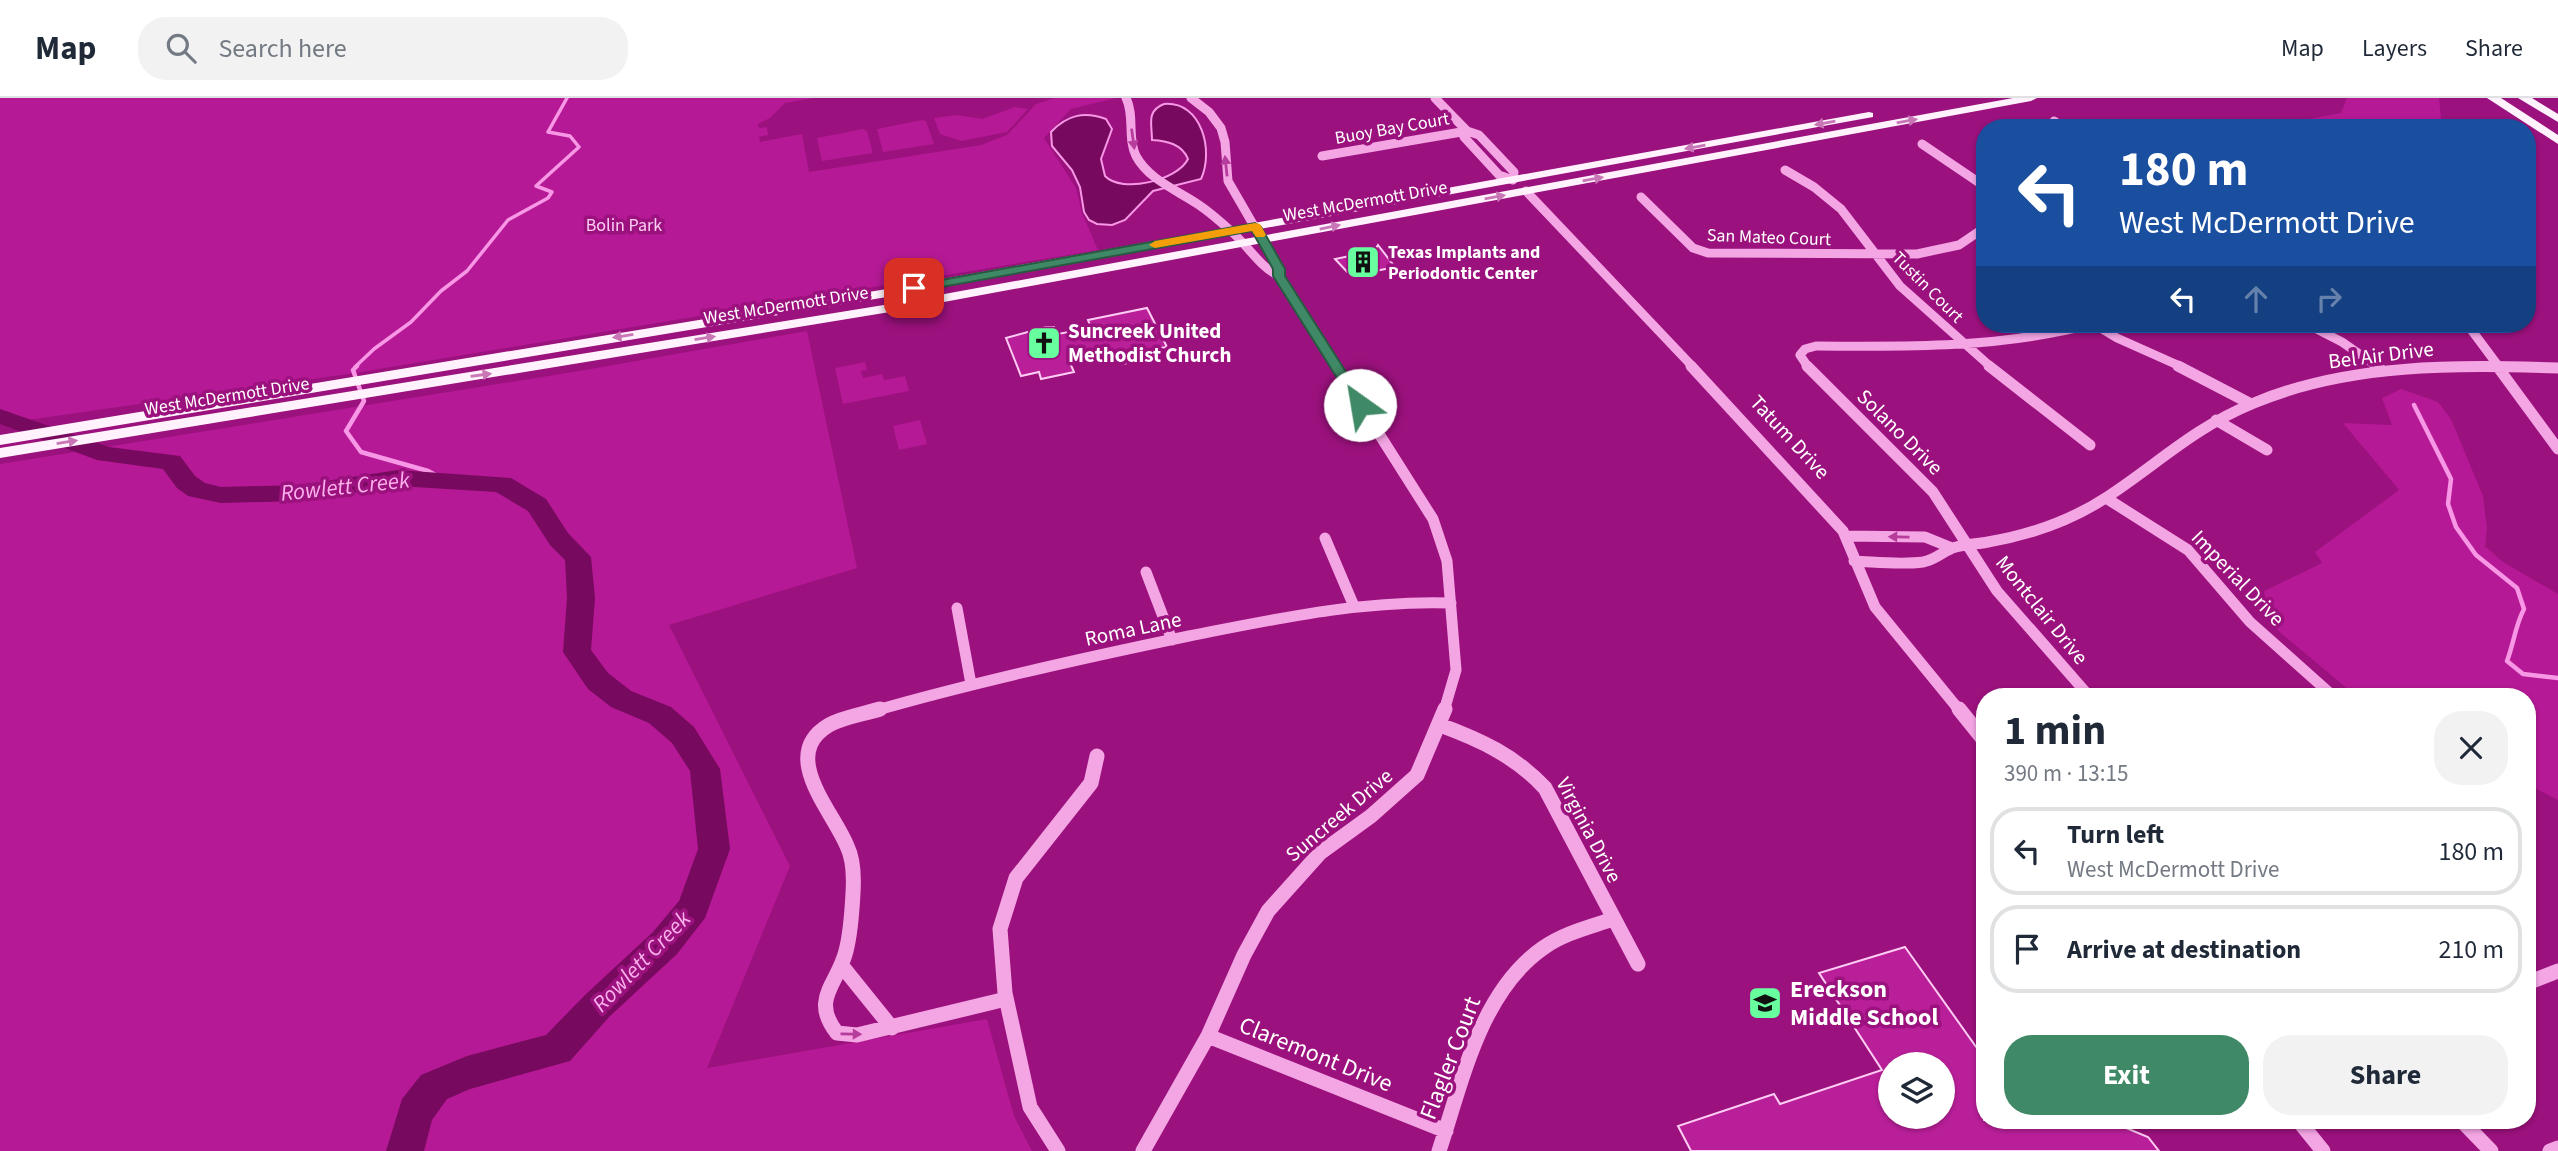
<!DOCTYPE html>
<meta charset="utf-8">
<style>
body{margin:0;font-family:"Source Sans 3",sans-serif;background:#f2f2f3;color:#1f2937;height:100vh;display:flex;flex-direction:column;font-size:26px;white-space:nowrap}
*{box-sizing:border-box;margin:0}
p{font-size:23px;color:#747a83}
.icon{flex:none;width:38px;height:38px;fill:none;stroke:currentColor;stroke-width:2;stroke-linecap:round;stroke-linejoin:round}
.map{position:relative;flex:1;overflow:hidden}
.side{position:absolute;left:1976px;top:590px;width:560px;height:441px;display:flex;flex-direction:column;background:#fff;border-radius:28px;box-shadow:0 2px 5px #0004}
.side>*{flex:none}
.guide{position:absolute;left:1976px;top:21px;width:560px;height:214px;border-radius:28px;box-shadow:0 2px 5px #0004;background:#1a4fa0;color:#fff;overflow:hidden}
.fabs{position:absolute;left:1878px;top:954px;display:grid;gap:14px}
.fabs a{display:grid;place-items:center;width:77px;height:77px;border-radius:50%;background:#fff;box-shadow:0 2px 5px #0004;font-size:35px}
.pin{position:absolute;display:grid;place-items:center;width:60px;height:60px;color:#fff;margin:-30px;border-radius:14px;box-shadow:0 4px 10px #0006}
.me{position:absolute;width:77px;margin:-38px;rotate:328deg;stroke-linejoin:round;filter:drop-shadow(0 0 5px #0008)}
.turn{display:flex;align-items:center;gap:24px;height:147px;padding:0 28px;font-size:32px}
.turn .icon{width:91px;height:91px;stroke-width:2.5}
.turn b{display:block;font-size:49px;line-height:60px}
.lanes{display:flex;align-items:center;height:66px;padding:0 28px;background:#0003;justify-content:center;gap:35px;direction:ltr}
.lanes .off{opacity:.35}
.round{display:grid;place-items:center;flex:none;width:74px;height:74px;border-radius:28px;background:#f2f2f3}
.summary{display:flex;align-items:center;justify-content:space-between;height:119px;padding:0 28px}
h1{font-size:42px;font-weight:700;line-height:52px}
.primary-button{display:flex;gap:14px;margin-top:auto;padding:14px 28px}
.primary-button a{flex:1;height:80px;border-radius:28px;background:#408966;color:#fff;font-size:28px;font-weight:700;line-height:80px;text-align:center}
.primary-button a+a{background:#f2f2f3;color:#1f2937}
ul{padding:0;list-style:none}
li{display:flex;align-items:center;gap:21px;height:88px;margin:0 14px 10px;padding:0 14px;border:4px solid #e0e1e3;border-radius:28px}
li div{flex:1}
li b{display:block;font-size:26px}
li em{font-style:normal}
header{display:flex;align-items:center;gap:42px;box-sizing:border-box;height:98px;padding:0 35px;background:#fff;border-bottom:2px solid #e0e1e3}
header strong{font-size:33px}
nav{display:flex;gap:38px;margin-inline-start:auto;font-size:24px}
.search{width:490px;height:63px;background:#f2f2f3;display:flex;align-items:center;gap:18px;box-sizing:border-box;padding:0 24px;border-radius:28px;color:#747a83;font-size:26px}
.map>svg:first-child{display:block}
</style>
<header>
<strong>Map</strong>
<div class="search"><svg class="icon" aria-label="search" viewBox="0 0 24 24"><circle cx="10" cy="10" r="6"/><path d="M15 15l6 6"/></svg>Search here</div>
<nav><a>Map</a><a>Layers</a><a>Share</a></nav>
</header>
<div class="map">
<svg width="2558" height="1053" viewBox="0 0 2558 1053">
<rect width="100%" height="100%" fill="#9b117d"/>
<path fill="#b51995" d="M0 0H814L785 5 770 20 758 26 759 30 767 29 768 37 759 39 760 44 802 36 809 74 981 47 1007 37 1036 6 1055 0H1116L1071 11 1044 40 1076 90 1082 115 1098 152 355 275 0 326Z
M2347 0H2439L2442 30H2285L2284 26 2341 15Z
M1015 9 1028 11 1007 34 961 43 940 36 934 20 957 17 982 21Z
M922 22 926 23 934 46 883 54 877 31Z
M863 31 867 33 873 55 822 63 817 40Z
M807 233 857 470 669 527 790 768 707 970 987 921 1014 1018 1032 1053H0V366L579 273Z
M865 264 867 272 861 273 863 280 882 276 884 282 905 278 909 293 843 306 835 270Z
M2401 291 2438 304 2451 321 2483 398 2487 430 2485 448 2503 464 2558 496V702L2527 686V598H2356L2269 525 2264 493 2322 465 2315 454 2399 392 2343 325 2392 327 2382 300Z
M920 322 927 346 899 352 893 328Z"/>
<path fill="#770a5e" stroke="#f797e5" stroke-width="2" d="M1164 6C1202 3 1214 53 1201 81L1153 93 1125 122 1112 127 1097 126 1089 122 1084 114 1080 89 1072 72 1052 48 1051 34C1067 17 1084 13 1106 21L1112 31 1101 61 1105 78C1122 96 1178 82 1188 61 1182 46 1167 43 1152 42 1152 26 1146 13 1164 6Z"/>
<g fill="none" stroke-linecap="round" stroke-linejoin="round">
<path stroke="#f797e5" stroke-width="3.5" d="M355 269 374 251 411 224 441 193 467 173 508 122 548 100 552 94 536 88 579 49 570 38 548 34 567 0"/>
<path stroke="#f797e5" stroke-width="4.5" d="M357 268 353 272 364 303 346 333 361 354 428 373 449 384
M2414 307 2451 381 2448 406 2456 429 2476 457 2517 490 2524 511C2515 528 2514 545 2507 563L2523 576 2558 580"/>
<path fill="#770a5e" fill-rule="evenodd" d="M0 311 109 349 180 358 195 378 205 385 221 389 300 387 398 372 511 380 546 401 568 435 591 459 595 500 591 552 608 575 631 593 671 609 694 629 720 671 730 751 705 820 677 856 609 919 570 963 470 991 447 1001 432 1022 424 1053H386L402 1001 421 977 467 958 546 937 585 897 653 834 679 803 698 751 690 673 672 645 649 625 611 609 588 591 563 554 567 500 565 462 550 447 528 413 496 394 398 388 300 403 221 405 188 398 177 390 163 371 97 362 0 326Z"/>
</g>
<path fill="#ba1f9a" stroke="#fecdf4" stroke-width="2" fill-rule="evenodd" d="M1378 147 1395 169 1351 178 1335 161 1374 153Z
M1147 210 1167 249 1153 251 1157 259 1122 266 1117 256 1070 265 1074 274 1041 281 1039 274 1021 278 1006 240 1046 229H1054L1058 236 1091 230 1088 222Z
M1905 849 1984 960V1022H2107L2148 1039 2159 1053H1691L1678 1028 1774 996 1780 1006 1882 972 1819 875ZM1890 966H1942V1018H1890Z"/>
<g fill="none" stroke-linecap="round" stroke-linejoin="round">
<path stroke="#f4a5e4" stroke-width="9" d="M1126 0C1135 18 1127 40 1136 58 1149 82 1177 92 1199 107 1211 115 1222 125 1232 134 1248 148 1260 169 1279 178
M1191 0 1209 14 1221 30 1225 44 1228 83 1279 171V178L1337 269
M1435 0 1467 33
M2054 23 2064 30
M1467 33 1479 37 1514 74 1513 82 1499 77 1464 39Z
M1922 46 1984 88
M1322 58 1467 33
M1785 72 1814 89 1841 111 1900 188 1991 269
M1526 93 1693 269
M1641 99 1693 150 1708 155 1917 156 1959 147 1984 130
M2094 226 2117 240 2182 269
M2307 226 2342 244 2378 269
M2467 226 2499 269
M1808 269 1800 257 1805 251 1816 248C1910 249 2001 250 2093 226
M2441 269H2536"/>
<path stroke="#f4a5e4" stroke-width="11" d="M1336 268 1433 421 1447 463 1456 572 1444 613
M1691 268 1843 433 1875 509 1960 613
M1807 268 1933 394 1997 493 2089 598
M1989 268 2090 347
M2178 268 2251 306
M2375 268 2383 273
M2497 268 2558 351
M2216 322 2267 352
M2106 400 2188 452 2250 524 2333 598
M1845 438 1925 439 1952 450
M1325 440 1353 506
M1854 463C1877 464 1900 467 1923 464 1936 462 1944 452 1956 449 1967 446 1978 446 1988 444 2029 437 2072 422 2107 399 2159 365 2193 330 2254 305 2349 265 2457 267 2558 270
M1146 474 1172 542
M957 510 971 586
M874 613C978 583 1083 560 1189 538 1276 521 1362 502 1451 505"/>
<path stroke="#f4a5e4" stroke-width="15" d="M880 611C864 616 843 619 829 627 778 657 833 713 847 748 854 762 854 779 853 795 852 814 851 834 846 853 838 886 810 901 837 935L857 937 1006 901
M1959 611 1984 642
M1440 627C1481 642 1515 658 1545 690L1638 866
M842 868 892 930
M2527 885 2558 873
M1208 938 1446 1033
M2298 1022 2323 1053
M2461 1022 2491 1053
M1058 1053 1030 1009 1005 895 1000 831 1016 780 1091 685 1097 658
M1143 1053 1208 938 1244 857 1268 813 1320 755 1371 718 1417 677 1445 611
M1439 1053C1462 984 1480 894 1543 850 1564 835 1590 829 1613 821
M2550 1053 2558 1050"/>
<path fill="#fff2fc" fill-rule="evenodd" d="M2013 0H2037L2031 3 890 214 0 360V350L890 206Z
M2487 0H2501L2558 37V46Z
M2518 0H2532L2558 16V24Z
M1869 14 1873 15V19L893 198 0 347V337L893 190Z"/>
</g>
<defs><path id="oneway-solid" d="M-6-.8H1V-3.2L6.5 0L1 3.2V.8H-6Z" transform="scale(1.75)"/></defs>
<g fill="#c876b6">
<use href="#oneway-solid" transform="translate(1907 23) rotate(-10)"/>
<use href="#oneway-solid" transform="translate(1825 25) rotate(170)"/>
<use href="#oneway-solid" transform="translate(1695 49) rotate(170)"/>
<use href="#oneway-solid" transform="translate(1593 81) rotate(-10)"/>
<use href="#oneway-solid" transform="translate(1495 99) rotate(-10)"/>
<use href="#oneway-solid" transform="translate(1330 129) rotate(-11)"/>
<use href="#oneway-solid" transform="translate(623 238) rotate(171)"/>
<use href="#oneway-solid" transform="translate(705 240) rotate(-9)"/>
<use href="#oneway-solid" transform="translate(481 277) rotate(-8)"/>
<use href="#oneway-solid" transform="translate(67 344) rotate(-9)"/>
</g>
<g fill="#b63d9c">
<use href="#oneway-solid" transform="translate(1133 41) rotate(82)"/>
<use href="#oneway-solid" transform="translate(1226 68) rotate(-96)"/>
<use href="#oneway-solid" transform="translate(1899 439) rotate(-179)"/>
<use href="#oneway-solid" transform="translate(851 936) rotate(1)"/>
</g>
<path fill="#408966" stroke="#2a5942" stroke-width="2" d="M1255 125 1261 129 1285 171V178L1367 307 1365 310H1356L1354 307 1273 178V171L1252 133 914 194 908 190 914 187Z"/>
<path fill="#f59e0b" d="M1255 125 1260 126 1266 137 1264 139H1256L1252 133 1155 150 1149 147 1155 143Z"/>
<defs>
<g id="building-square" transform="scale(1.75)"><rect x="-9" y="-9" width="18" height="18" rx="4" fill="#68ff9f" stroke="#9b117d"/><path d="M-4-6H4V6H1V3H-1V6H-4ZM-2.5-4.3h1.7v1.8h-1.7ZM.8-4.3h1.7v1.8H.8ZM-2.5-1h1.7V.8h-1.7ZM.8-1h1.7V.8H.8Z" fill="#111"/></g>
<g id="church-square" transform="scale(1.75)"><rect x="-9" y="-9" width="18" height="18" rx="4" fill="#68ff9f" stroke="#9b117d"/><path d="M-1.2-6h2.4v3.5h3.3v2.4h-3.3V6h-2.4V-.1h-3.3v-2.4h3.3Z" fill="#111"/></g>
<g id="school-square" transform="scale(1.75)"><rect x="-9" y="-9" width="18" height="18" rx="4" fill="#68ff9f" stroke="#9b117d"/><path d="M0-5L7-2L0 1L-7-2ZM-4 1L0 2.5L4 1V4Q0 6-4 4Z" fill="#111"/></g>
</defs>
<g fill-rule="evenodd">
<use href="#building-square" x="1363" y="164"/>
<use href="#church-square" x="1044" y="245"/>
<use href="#school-square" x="1765" y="905"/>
</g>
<g text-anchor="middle" stroke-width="7" stroke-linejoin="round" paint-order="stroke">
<g font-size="18" fill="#fff" stroke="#9b117d">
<text transform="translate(1392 30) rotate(-10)" y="6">Buoy Bay Court</text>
<text transform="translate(1365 103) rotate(-10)" y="6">West McDermott Drive</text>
<text transform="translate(1769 139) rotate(2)" y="6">San Mateo Court</text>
<text transform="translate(1928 189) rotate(45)" y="6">Tustin Court</text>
<text transform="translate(786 207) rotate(-9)" y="6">West McDermott Drive</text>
<text transform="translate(227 298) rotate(-9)" y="6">West McDermott Drive</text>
</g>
<g font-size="18" fill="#fecdf4" stroke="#9b117d">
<text x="624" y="133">Bolin Park</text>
</g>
<g font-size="18" font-weight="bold" fill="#fff" stroke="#9b117d" text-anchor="start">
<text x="1388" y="160">Texas Implants and<tspan x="1388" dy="21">Periodontic Center</tspan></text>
</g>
<g font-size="21" font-weight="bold" fill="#fff" stroke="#9b117d" text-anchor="start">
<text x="1068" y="240">Suncreek United<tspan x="1068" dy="24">Methodist Church</tspan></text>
</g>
<g font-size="21" fill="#fff" stroke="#9b117d">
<text transform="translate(2381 257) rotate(-7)" y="7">Bel Air Drive</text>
<text transform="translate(1900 334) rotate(45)" y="7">Solano Drive</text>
<text transform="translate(1790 339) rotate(47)" y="7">Tatum Drive</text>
<text transform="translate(2238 480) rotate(46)" y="7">Imperial Drive</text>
<text transform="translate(2042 512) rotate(51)" y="7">Montclair Drive</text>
<text transform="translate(1133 531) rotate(-12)" y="7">Roma Lane</text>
<text transform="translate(1339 717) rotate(-40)" y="7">Suncreek Drive</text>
<text transform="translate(1589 732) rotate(62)" y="7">Virginia Drive</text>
</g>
<g font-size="23" font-style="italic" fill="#fbb1ec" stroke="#9b117d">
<text transform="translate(345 388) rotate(-6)" y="8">Rowlett Creek</text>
<text transform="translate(641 863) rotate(-46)" y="8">Rowlett Creek</text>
</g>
<g font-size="24" font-weight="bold" fill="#fff" stroke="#9b117d" text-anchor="start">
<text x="1790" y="899">Ereckson<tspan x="1790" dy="28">Middle School</tspan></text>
</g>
<g font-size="24" fill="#fff" stroke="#9b117d">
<text transform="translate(1316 956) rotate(22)" y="8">Claremont Drive</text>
<text transform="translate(1450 960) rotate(-69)" y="8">Flagler Court</text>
</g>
</g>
</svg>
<div class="fabs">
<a><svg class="icon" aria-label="layers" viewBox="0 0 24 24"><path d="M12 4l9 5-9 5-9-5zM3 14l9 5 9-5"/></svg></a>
</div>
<div class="pin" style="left:914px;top:190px;background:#d93025"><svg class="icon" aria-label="arrive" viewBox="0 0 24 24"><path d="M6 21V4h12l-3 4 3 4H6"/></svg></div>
<svg class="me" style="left:1360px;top:307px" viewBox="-20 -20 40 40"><circle r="19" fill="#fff"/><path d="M0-13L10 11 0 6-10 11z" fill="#408966"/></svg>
<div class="guide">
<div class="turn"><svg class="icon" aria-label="left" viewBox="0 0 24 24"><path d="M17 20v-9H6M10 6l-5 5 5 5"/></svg><div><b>180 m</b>West McDermott Drive</div></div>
<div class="lanes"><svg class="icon" aria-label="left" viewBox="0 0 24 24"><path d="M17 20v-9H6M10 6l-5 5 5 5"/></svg><svg class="icon off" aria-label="ahead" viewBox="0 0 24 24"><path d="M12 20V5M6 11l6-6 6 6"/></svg><svg class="icon off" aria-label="right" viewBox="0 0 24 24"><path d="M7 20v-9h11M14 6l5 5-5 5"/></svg></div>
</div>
<section class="side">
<div class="summary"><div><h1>1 min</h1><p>390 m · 13:15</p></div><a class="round"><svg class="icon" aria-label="close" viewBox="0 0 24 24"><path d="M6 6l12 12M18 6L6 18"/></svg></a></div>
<ul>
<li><svg class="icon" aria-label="left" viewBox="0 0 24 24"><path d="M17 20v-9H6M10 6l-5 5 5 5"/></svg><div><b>Turn left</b><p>West McDermott Drive</p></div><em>180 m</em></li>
<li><svg class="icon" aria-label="arrive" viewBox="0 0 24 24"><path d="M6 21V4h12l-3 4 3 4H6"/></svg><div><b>Arrive at destination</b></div><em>210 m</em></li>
</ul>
<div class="primary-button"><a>Exit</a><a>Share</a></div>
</section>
</div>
